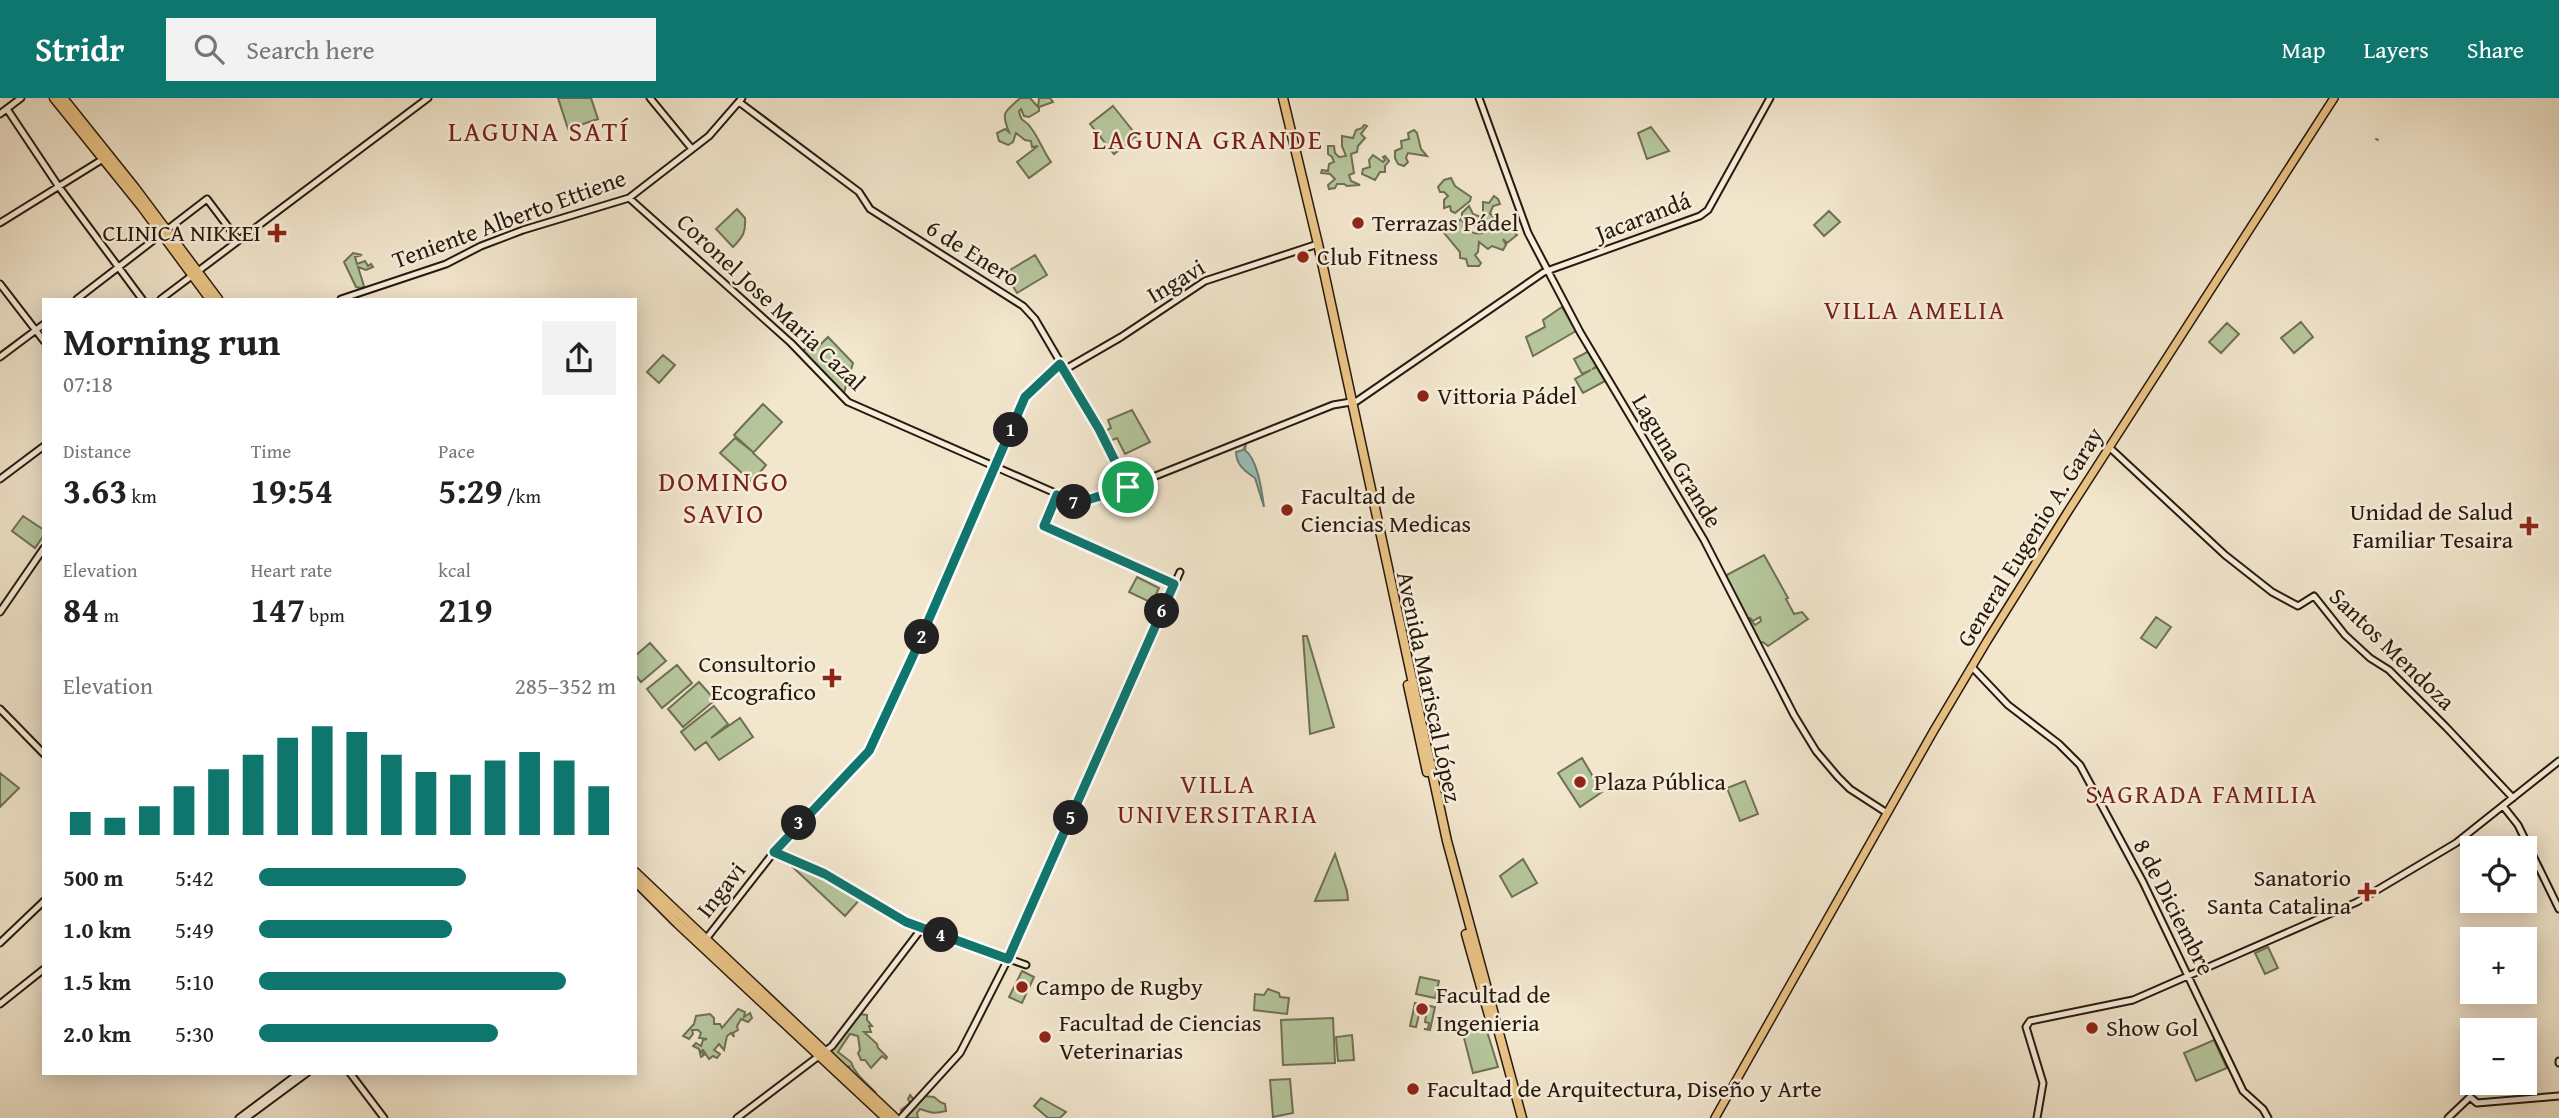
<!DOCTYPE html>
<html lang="en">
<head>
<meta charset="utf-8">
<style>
	body { margin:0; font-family:"Gentium Book Plus",serif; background:#f2f2f2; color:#222; height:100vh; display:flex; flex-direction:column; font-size:26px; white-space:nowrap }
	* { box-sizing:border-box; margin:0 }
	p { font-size:23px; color:#767676 }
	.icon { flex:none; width:38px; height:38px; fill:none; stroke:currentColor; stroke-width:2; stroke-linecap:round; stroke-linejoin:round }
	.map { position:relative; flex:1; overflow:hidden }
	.drawer { position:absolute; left:42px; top:200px; width:595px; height:777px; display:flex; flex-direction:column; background:#fff; border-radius:0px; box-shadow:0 4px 18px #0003 }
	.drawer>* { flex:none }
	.controls { position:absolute; left:2460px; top:738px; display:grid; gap:14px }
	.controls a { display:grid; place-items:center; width:77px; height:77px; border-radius:0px; background:#fff; box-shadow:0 4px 18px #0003; font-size:35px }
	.pin { position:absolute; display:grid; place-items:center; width:60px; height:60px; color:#fff; margin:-30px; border:4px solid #fff; border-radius:50%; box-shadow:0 2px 7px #0007 }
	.km { position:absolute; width:35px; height:35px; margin:-18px; border-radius:50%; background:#222; color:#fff; font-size:19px; line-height:35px; text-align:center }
	.round { display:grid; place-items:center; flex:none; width:74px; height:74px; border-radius:0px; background:#f2f2f2 }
	.overview { display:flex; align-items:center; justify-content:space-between; height:119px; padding:0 21px }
	h1 { font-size:38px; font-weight:600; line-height:52px }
	.figures { display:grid; grid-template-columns:repeat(3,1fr); gap:10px; height:119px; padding:7px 21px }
	.figures div { display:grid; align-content:center }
	.figures b { font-size:35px; font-weight:600 }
	.figures small { font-size:19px; font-weight:400 }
	.figures p { font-size:19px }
	.chart { height:196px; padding:14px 21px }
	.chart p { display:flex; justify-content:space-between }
	.chart svg { width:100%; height:126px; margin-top:7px; stroke:#0f766e; stroke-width:6 }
	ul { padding:0 21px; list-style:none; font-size:23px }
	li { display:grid; grid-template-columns:112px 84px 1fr; align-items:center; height:52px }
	li i { height:18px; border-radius:9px; background:#0f766e }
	header { display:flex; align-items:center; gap:42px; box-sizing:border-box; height:98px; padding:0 35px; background:#0f766e; color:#fff }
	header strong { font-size:33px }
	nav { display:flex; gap:38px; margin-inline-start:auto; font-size:24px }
	.search { width:490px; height:63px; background:#f2f2f2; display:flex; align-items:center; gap:18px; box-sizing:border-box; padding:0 24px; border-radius:0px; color:#767676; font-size:26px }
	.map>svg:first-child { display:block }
	.green { fill:#b6c69c; stroke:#6f7054; stroke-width:2 }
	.water { fill:#9bbfbb; stroke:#6d7d75; stroke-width:2 }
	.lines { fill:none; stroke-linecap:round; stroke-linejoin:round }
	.stream { stroke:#6d7d75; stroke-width:2 }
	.secondary-casing { stroke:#28190b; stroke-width:9 }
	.primary-casing { stroke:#28190b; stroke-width:10 }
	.highway-casing { stroke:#28190b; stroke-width:11 }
	.secondary { stroke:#f7efde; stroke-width:5 }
	.primary { stroke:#e9c386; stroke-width:7 }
	.highway { stroke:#e9c386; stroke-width:8 }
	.route-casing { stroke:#fff; stroke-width:14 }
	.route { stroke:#0f766e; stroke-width:9 }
	.poi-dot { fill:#8f2418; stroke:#f7efde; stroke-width:2.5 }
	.labels { text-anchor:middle; stroke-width:5; stroke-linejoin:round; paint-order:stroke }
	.street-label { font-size:24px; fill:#28190b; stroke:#f7efde }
	.poi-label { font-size:24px; fill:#28190b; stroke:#f7efde; text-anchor:start }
	.neighbourhood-label { font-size:26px; letter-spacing:2px; fill:#7a1f14; stroke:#f7efde }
	.quarter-label { font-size:28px; letter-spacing:2px; fill:#7a1f14; stroke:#f7efde }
</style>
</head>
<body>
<header>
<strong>Stridr</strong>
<div class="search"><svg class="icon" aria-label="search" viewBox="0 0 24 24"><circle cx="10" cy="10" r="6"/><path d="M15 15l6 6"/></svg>Search here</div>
<nav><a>Map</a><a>Layers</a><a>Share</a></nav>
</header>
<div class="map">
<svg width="2559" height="1020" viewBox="0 0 2559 1020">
	<rect width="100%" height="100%" fill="#f2e6cd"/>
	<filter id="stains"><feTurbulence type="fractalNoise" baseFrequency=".00286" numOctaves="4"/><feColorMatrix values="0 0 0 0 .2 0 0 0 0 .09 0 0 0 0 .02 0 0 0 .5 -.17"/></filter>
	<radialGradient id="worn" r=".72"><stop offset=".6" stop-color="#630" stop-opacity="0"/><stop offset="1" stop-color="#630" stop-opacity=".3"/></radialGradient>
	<!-- green -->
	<path class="green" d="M558,0H591L598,21L568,31Z
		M1020,0H1030L1038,9L1039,0H1050L1053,4L1039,9V13L1029,19L1024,18L1021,11L1019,13C1021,26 1026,21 1031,30C1039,40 1043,53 1051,64L1029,80L1017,64L1038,48L1032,49L1031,43L1025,42L1016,35L1013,44L1008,47L999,43L997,35L1005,31L1009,34C1000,12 1006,14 1020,0Z
		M1113,8L1137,38L1114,56L1090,26Z
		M1364,27L1367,28L1361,36L1365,40L1358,48L1357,54L1351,56L1354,75L1349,77L1351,83L1360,87L1347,88L1344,86H1337L1335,90L1329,91L1328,87L1335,81L1330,76L1321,75L1322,72L1328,73L1329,66L1334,64L1332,59L1328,56V48H1334L1335,55L1339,59L1346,58L1342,48V38L1353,40L1356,32L1362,30Z
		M1651,29L1669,53L1647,61L1638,35Z
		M1414,32L1417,35L1421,51L1427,58L1408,55L1406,60L1408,64L1404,68L1398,66L1395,60V53L1402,50L1401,43L1409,41L1408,35Z
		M1373,57L1383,64L1385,62L1383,59L1385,58L1389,63L1385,68V74H1380L1375,82L1362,76L1363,71L1370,69L1369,62Z
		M1451,80L1455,88L1471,99L1470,103L1455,115L1451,113L1450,108L1444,110V102L1448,98L1444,94H1440L1438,89L1444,82Z
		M1494,98L1498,101L1500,106L1493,108L1490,115L1496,123L1510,124L1512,126L1509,130L1517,137L1507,145L1503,141L1506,147L1503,152L1492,148L1488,151L1479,144L1478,154L1475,157L1481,165L1479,168H1468L1466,161L1460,160V154L1444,135L1461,121C1467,129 1470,138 1482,135L1480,127L1470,128L1462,119V115L1469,108L1473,116L1483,120V104L1489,105Z
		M737,111L745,120C746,134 743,139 733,149L716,131Z
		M1829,113L1840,124L1824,138L1814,127Z
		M353,155L362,157L355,159L357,166L365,163L368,168L371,166L373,169L366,172L358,169L364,188L361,190L356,189L344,164Z
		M1035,157L1047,177L1017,195L1005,175Z
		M1562,209L1576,233L1533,258L1526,239L1545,229L1543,222Z
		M2301,224L2313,239L2294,255L2281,240Z
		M2227,225L2239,236L2221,255L2209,244Z
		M828,239L853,265L843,298L803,253L807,249L813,254Z
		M1589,253L1597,268L1592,271L1597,269L1605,283L1583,295L1575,281L1591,272L1582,276L1574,261Z
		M663,257L675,267L659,285L647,274Z
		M763,306L782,324L753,355L766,367L752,384L720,355L735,340L753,354L734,337Z
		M1132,312L1150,344L1125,356L1117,340L1110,343L1105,333L1111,330L1108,322Z
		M23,418L44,432V437L35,450L12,433Z
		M1764,457L1788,500L1786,501L1794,516L1802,514L1808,521L1768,548L1763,544L1760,545L1747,524L1751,522L1755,527L1761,523L1760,519L1753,523L1750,520L1746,522L1725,478Z
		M1137,479L1159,490L1152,505L1129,494Z
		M2156,519L2171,529L2156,550L2141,540Z
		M1303,538H1307L1334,629L1310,636Z
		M650,545L666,563L641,584L635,577V558Z
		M677,567L692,585L662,610L647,591Z
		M699,584L715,602L683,629L668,611Z
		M714,608L728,626L711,640L740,620L753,639L719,662L706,644L695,652L681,634Z
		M1582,660L1602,694L1580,709L1558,675Z
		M0,675L19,690L0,709Z
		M1745,683L1758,716L1740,723L1727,690Z
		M1335,756L1347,793L1348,802L1315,803Z
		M783,760L861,800L845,818Z
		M1523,761L1537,785L1512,799L1500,778Z
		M2268,849L2278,870L2265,876L2255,855Z
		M1022,873L1034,879L1022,905L1009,899Z
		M1420,879L1439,883L1435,900L1416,896Z
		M1268,891L1279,895L1280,899L1289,900L1287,916L1254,912L1255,896L1264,897Z
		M1415,905L1435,909L1430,932L1424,931H1428L1429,925L1425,924L1427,911L1421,909L1416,929L1410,928Z
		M738,911L745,914L744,919L750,915L752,920L748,924L741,921L737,928L738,932L733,935L734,939L731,935L727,938L724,952L719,946L714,952L720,956L717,960L713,958L709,961L703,952L701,953L704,957L701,959L699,951L693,948L696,945L701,948L703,942L707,941L699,940L701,935L698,932H692L693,936L689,941L683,938L694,926L696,918L710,916L714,920V926H720L722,930Z
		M859,916L867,917V922L872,928H869L871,934H864L877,946L878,950L887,959L886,961L882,958L871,970L865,962H861L858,955L860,952L858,938L850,936L838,954L851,964C855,977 867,985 876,995L848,971L850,968L845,971L829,956L830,952Z
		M1333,920L1335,965L1283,967L1281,922Z
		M1486,930L1498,969L1473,975L1463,936Z
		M1352,937L1354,962L1338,963L1336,939Z
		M2214,942L2227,970L2196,983L2184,955Z
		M1290,981L1293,1015L1273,1019L1270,982Z
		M910,997L915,1003L912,1009L917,1007L924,998L934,999L940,1004L945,1006L946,1013C934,1016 932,1015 920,1011L917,1015L918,1020H902L901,1012L910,1005L908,1001Z
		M1041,1000L1066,1014L1060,1020H1048L1034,1008Z"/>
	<!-- water -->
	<path class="water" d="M1246,346L1245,352C1258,362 1262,394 1264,409L1255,380C1246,374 1236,367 1236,354L1243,352Z"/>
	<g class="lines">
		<!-- stream -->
		<path class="stream" d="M2376,41L2378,42"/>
		<!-- secondary casing -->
		<g class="secondary-casing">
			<path id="secondary" d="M650,0L692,51
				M1479,0L1528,135L1580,234L1704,442L1794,617L1816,653L1838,679L1850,691L1887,715
				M739,4L859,94L870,111L1023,208L1035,221L1099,330L1128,389
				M7,11L59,89L142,201
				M0,16L21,0
				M629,100L791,245L848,304L1078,405L1128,389L1333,307L1357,303L1544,174L1700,118L1708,112L1713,103L1770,0
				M0,125L103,61
				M0,186L44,243
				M77,201L207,101L238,142
				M161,201L428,0
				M341,201L446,166L481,148L523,132L629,100L709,38L742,0
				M0,259L44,226
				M1064,272L1121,239L1205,183L1318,146
				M2109,349L2225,457L2272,494L2298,508L2314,498L2345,537L2370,560L2389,572L2446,629L2513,700
				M0,381L44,348
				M1057,397L1044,428L1174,486
				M0,514L44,450
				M1972,569L2008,607L2059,646L2080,667L2143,784L2243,993L2263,1011L2268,1020
				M0,611L44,656
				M2503,708L2518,727L2559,811
				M774,754L825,776L906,824L1026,867
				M706,841L774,754L868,653L913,558L1025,299L1060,266
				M0,845L44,803
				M0,906L44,871
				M2559,963V965
				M350,975L384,1020
				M239,1020L299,975
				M246,1020L307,975
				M737,1020L832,948L922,830
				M901,1020L960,955L974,928L1008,861L1180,474
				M2037,1020L2043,985L2026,929L2030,923L2133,902L2357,804L2456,745L2559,663
				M2448,1020L2470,999L2477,1005L2559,998"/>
		</g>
		<!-- primary casing -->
		<g class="primary-casing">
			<path id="primary" d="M1715,1020L1933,634L1987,543L2067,415L2334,0"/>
		</g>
		<!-- highway casing -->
		<g class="highway-casing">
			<path id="highway" d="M54,0L142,109L210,201
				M63,0L135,90L218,201
				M1283,0L1318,146L1447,743L1522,1020
				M1408,587L1427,674
				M635,774L895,1020
				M635,783L677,825L886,1020
				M1466,836L1490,921"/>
		</g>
		<!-- secondary -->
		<use href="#secondary" class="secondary"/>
		<!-- primary -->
		<use href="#primary" class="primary"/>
		<!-- highway -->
		<use href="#highway" class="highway"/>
	</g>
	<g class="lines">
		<!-- route casing -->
		<g class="route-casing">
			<path id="route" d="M1060,266L1099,331L1128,389L1078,405L1057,397L1044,428L1174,486L1008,861L906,824L825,776L774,754L869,653L913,558L1025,299Z"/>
		</g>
		<!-- route -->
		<use href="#route" class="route"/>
	</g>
	<!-- markers -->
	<g class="poi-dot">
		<circle cx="1358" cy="125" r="7"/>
		<path d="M273.5 124.5h7v7h7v7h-7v7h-7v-7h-7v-7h7z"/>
		<circle cx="1303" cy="159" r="7"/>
		<circle cx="1423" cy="298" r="7"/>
		<circle cx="1287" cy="412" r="7"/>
		<path d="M2525.5 417.5h7v7h7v7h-7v7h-7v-7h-7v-7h7z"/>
		<path d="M828.5 569.5h7v7h7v7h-7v7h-7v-7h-7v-7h7z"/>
		<circle cx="1580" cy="684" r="7"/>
		<path d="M2363.5 783.5h7v7h7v7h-7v7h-7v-7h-7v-7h7z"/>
		<circle cx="1022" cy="889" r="7"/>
		<circle cx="1422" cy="911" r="7"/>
		<circle cx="2092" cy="930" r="7"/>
		<circle cx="1045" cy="939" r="7"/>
		<circle cx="1413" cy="991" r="7"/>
	</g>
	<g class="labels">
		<!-- street labels -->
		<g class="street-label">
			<text transform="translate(1643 119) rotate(-21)" y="8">Jacarandá</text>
			<text transform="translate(509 121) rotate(-20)" y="8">Teniente Alberto Ettiene</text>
			<text transform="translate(973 155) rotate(32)" y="8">6 de Enero</text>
			<text transform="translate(1176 183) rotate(-31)" y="8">Ingavi</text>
			<text transform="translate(771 204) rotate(43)" y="8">Coronel Jose Maria Cazal</text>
			<text transform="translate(1677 363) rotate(59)" y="8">Laguna Grande</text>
			<text transform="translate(2030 439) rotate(-58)" y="8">General Eugenio A. Garay</text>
			<text transform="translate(2392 551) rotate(44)" y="8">Santos Mendoza</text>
			<text transform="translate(1429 589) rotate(78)" y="8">Avenida Mariscal López</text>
			<text transform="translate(721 792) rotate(-52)" y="8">Ingavi</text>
			<text transform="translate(2174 809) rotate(63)" y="8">8 de Diciembre</text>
		</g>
		<!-- poi labels -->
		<g class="poi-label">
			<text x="1372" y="133">Terrazas Pádel</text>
			<text x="261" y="143" text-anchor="end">CLINICA NIKKEI</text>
			<text x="1317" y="167">Club Fitness</text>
			<text x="1437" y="306">Vittoria Pádel</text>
			<text x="1301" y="406">Facultad de<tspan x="1301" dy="28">Ciencias Medicas</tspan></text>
			<text x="2513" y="422" text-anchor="end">Unidad de Salud<tspan x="2513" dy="28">Familiar Tesaira</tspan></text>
			<text x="816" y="574" text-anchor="end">Consultorio<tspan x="816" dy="28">Ecografico</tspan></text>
			<text x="1594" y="692">Plaza Pública</text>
			<text x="2351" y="788" text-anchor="end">Sanatorio<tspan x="2351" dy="28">Santa Catalina</tspan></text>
			<text x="1036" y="897">Campo de Rugby</text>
			<text x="1436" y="905">Facultad de<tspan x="1436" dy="28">Ingenieria</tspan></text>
			<text x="1059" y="933">Facultad de Ciencias<tspan x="1059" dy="28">Veterinarias</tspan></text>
			<text x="2106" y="938">Show Gol</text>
			<text x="1427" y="999">Facultad de Arquitectura, Diseño y Arte</text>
		</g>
		<!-- neighbourhood labels -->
		<g class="neighbourhood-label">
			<text x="1915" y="221">VILLA AMELIA</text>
			<text x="1218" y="695">VILLA<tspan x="1218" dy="30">UNIVERSITARIA</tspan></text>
			<text x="2202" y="705">SAGRADA FAMILIA</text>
		</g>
		<!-- quarter labels -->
		<g class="quarter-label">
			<text x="539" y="43">LAGUNA SATÍ</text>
			<text x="1208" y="51">LAGUNA GRANDE</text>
			<text x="724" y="393">DOMINGO<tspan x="724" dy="32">SAVIO</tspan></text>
		</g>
	</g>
	<rect width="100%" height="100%" filter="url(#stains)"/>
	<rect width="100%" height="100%" fill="url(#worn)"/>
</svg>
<div class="controls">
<a><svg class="icon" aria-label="locate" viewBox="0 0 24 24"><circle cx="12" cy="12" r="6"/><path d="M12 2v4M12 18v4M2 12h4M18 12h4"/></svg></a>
<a>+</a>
<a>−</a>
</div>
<div class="pin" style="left:1128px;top:389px;background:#1e9e55"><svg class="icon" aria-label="arrive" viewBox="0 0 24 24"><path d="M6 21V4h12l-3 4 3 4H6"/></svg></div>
<b class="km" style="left:1011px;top:332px">1</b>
<b class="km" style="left:922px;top:539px">2</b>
<b class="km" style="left:799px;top:725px">3</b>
<b class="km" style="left:941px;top:837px">4</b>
<b class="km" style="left:1071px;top:720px">5</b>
<b class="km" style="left:1162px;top:513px">6</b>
<b class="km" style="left:1074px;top:404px">7</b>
<section class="drawer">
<div class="overview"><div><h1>Morning run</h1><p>07:18</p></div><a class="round"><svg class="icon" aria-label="share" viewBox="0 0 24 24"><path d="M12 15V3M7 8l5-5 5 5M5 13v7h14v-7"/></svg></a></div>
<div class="figures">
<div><p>Distance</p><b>3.63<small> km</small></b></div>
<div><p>Time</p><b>19:54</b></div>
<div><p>Pace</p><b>5:29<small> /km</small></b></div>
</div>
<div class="figures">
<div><p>Elevation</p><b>84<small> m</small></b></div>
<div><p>Heart rate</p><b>147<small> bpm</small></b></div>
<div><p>kcal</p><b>219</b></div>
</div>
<div class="chart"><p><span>Elevation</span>285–352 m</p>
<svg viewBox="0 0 160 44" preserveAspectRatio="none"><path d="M5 44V36M15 44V38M25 44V34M35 44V27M45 44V21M55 44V16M65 44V10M75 44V6M85 44V8M95 44V16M105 44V22M115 44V23M125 44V18M135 44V15M145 44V18M155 44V27"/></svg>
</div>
<ul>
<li><b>500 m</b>5:42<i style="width:58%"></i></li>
<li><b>1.0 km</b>5:49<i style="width:54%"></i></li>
<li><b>1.5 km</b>5:10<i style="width:86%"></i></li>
<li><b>2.0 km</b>5:30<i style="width:67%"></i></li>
</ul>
</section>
</div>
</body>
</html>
